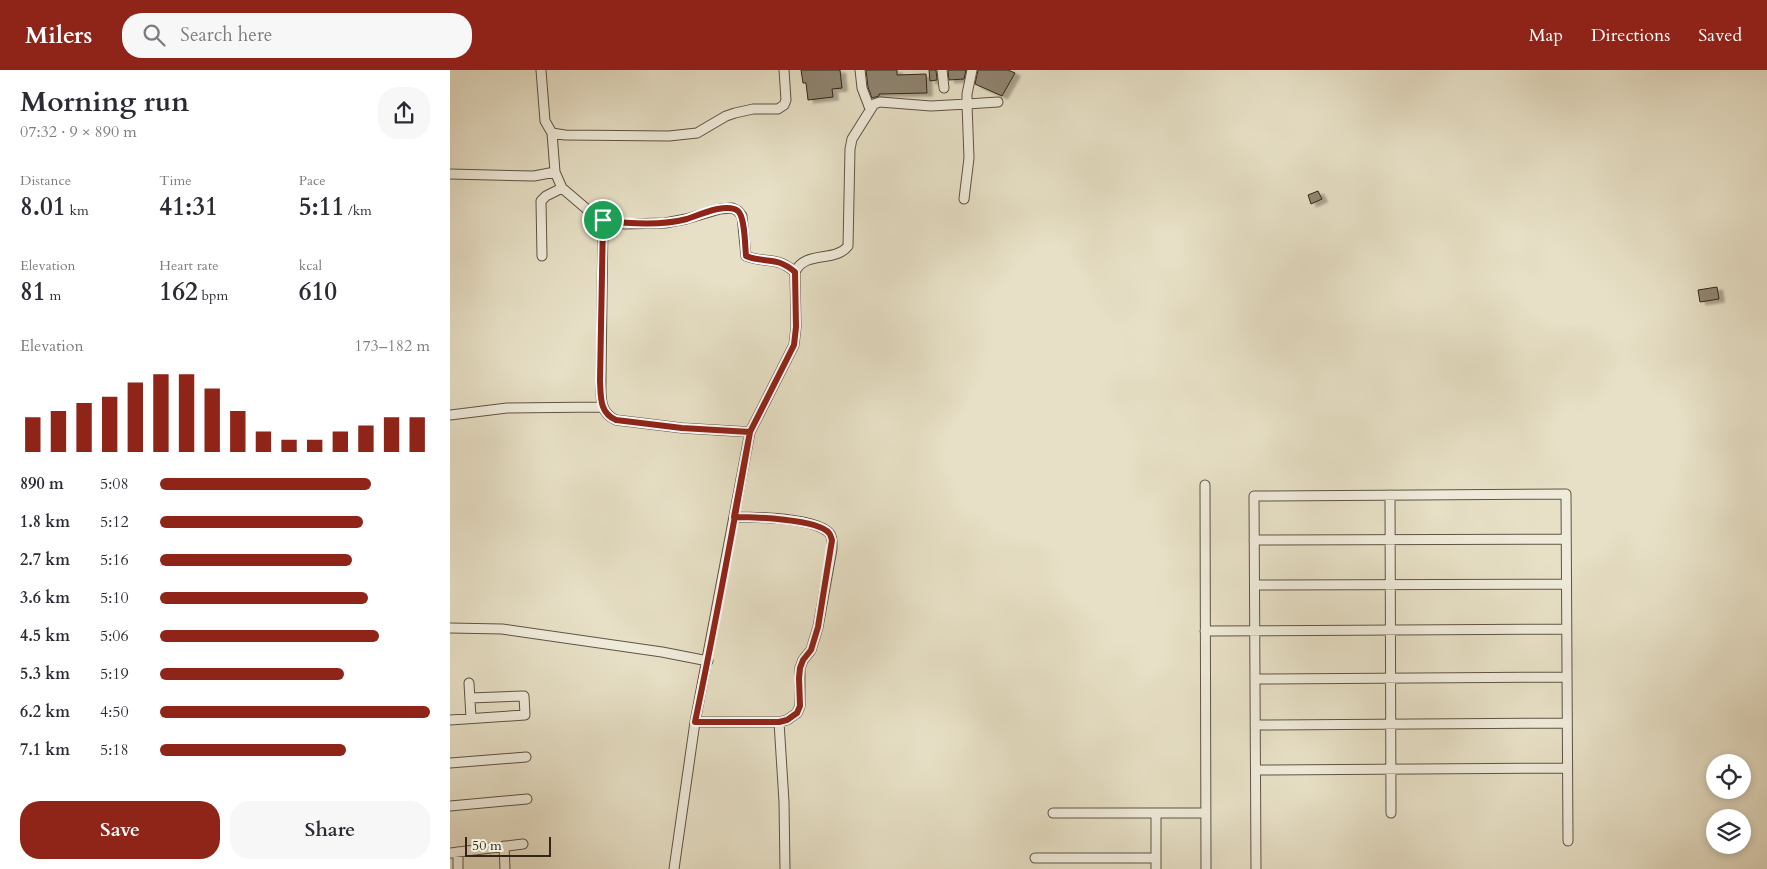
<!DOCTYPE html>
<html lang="en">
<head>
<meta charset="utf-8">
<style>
	body { margin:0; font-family:Cardo,serif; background:#f7f7f7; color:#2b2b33; height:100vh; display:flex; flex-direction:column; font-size:19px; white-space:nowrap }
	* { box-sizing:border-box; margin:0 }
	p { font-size:16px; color:#7c7c81 }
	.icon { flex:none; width:28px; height:28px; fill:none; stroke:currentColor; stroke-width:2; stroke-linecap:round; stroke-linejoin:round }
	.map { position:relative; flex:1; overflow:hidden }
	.side { display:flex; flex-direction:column; background:#fff; width:450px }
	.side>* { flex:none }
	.tools { position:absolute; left:1256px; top:684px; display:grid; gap:10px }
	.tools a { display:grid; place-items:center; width:45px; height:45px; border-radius:50%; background:#fff; box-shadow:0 2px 8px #0003; font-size:25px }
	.scale { position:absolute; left:15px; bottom:12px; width:86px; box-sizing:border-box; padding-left:5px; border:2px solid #322518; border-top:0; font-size:14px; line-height:18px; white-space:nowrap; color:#322518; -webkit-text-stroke:4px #efebda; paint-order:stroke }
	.pin { position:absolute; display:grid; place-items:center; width:42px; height:42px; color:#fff; margin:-21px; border:2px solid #fff; border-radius:50%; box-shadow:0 1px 5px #0007 }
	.round { display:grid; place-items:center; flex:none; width:52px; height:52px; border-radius:20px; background:#f7f7f7 }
	.head { display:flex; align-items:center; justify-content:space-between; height:85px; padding:0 20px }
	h1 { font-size:28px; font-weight:600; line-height:38px }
	.metrics { display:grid; grid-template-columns:repeat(3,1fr); gap:8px; height:85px; padding:5px 20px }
	.metrics div { display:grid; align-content:center }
	.metrics b { font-size:25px; font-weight:600 }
	.metrics small { font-size:14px; font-weight:400 }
	.metrics p { font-size:14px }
	.chart { height:140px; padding:10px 20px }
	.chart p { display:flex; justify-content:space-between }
	.chart svg { width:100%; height:90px; margin-top:5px; stroke:#8f2418; stroke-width:6 }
	.cta { display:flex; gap:10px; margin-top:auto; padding:10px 20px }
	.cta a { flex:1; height:58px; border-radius:20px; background:#8f2418; color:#fff; font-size:20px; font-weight:600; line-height:58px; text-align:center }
	.cta a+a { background:#f7f7f7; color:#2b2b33 }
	ul { padding:0 20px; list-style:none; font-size:16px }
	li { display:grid; grid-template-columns:80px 60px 1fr; align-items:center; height:38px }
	li i { height:12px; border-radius:6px; background:#8f2418 }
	header { display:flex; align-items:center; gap:30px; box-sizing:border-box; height:70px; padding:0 25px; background:#8f2418; color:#fff }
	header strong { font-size:24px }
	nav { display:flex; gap:28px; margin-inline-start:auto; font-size:18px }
	.search { width:350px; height:45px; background:#f7f7f7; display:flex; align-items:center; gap:12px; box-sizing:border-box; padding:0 18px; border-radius:20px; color:#7c7c81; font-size:19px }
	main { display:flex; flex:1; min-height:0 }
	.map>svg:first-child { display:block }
	.building { fill:#908672; stroke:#322518; filter:url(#shadow) }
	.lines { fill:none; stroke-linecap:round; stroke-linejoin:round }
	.minor-casing { stroke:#5f5444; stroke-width:11 }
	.minor { stroke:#efebda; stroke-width:9 }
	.route-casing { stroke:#fff; stroke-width:10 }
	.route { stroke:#8f2418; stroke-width:6 }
</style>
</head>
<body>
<header>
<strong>Milers</strong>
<div class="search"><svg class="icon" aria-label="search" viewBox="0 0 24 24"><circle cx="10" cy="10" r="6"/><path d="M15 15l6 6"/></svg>Search here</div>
<nav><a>Map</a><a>Directions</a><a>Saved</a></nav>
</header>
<main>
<section class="side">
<div class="head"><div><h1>Morning run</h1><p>07:32 · 9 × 890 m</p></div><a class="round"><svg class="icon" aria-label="share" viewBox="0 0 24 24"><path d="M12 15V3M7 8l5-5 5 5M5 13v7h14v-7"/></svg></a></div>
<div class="metrics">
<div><p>Distance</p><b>8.01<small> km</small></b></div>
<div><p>Time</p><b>41:31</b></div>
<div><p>Pace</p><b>5:11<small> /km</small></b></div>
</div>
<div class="metrics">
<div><p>Elevation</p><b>81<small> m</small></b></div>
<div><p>Heart rate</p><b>162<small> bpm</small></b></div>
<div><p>kcal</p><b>610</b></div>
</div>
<div class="chart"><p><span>Elevation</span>173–182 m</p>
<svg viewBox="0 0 160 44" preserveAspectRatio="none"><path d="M5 44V27M15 44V24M25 44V20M35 44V17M45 44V10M55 44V6M65 44V6M75 44V13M85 44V24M95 44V34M105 44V38M115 44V38M125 44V34M135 44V31M145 44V27M155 44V27"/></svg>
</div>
<ul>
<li><b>890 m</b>5:08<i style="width:78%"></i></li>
<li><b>1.8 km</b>5:12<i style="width:75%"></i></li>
<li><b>2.7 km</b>5:16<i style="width:71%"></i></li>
<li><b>3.6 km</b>5:10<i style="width:77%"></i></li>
<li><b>4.5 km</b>5:06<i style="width:81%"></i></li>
<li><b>5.3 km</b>5:19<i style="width:68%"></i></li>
<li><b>6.2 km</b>4:50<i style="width:100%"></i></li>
<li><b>7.1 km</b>5:18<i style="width:69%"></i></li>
</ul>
<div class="cta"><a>Save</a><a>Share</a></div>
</section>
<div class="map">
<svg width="1317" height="799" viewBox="0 0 1317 799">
	<defs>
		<filter id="shadow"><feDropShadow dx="5.5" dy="3" stdDeviation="1" flood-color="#0004"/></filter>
	</defs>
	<rect width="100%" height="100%" fill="#e7e0c6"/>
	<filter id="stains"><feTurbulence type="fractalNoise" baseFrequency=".004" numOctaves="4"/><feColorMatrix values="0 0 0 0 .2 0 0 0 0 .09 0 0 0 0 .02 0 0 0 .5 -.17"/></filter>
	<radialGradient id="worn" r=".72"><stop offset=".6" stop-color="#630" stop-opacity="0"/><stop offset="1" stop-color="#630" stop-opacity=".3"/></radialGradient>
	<!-- building -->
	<path class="building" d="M351,0H390L392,18L382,19L383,27L358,30L356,13H353Z
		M416,0H447V5L476,4L477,23L429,24V26L422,28L418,17Z
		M479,0H486L487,10L480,11Z
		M498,0H516L514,9L499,10Z
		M528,0H558L565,3L552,26L525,14Z
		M868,121L872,129L861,134L858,125Z
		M1267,217L1269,229L1250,232L1248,220Z"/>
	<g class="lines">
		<!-- minor casing -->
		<g class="minor-casing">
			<path id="minor" d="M91,0L95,51L102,63L105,102L112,118L139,141L153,150L175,154L215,153L236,149L270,139L282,138L288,141L292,146L296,186C316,194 325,185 345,202
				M410,0L412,18L420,39
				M492,0L494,18
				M102,63L115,65L219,66L247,63L276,46L285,43L303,39H328L334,35L336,30L334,0
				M0,104L84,106L105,102
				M514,129L519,88L517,34L548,32
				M153,150L151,311C151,326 149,343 166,350L232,358L300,362
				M92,186L91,131L96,126L112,118
				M0,345L57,338L152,337
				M755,415L756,799
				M940,425L941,743
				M804,470L1116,469
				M805,515L1116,514
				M0,558L52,559L212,582L258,591
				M755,561L1116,559
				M805,609L1116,607
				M19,613L21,648
				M0,650L75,645L74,626L20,628
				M245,652H329L337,650L347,643L350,636V598L353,590L361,580L368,557L382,479C382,472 383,465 377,461C359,448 307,447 284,447
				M329,652L334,732L335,799
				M805,655L1117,653
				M0,693L76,687
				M806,700L1117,698
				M0,736L77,729
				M603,743H755
				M706,743V799
				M54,776L55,799
				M8,782V799
				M0,783L73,774
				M585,788H706
				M224,799L245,652L300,362L344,275L346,257L345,202C355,180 385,193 398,176L400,79L402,69L424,34L430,32L481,36L517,34V24L522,0
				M806,799L804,426L1116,424L1118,771"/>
		</g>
		<!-- minor -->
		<use href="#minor" class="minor"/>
	</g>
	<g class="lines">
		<!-- route casing -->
		<g class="route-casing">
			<path id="route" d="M153,150L150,311C151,326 149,343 166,350L232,358L300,362C283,459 265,556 245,652H329L337,650L347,643L350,636L349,608L350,598L353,590L361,580L368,557L382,470C381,468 381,465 379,463C368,449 302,447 284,447L300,362L344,275L346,257L345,202C325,185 315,194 296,186C295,176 295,147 288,141C277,132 249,145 237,149C210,156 180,154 153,150"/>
		</g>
		<!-- route -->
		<use href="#route" class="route"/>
	</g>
	<rect width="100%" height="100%" filter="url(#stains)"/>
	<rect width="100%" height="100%" fill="url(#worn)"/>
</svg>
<div class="tools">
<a><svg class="icon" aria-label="locate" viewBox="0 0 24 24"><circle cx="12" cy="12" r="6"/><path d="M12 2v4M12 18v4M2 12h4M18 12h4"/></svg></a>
<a><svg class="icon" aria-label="layers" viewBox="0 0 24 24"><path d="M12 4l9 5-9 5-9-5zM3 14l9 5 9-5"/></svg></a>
</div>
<div class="scale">50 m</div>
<div class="pin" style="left:153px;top:150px;background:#1e9e55"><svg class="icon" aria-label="arrive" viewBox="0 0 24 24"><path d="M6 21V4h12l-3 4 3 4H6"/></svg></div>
</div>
</main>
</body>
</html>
